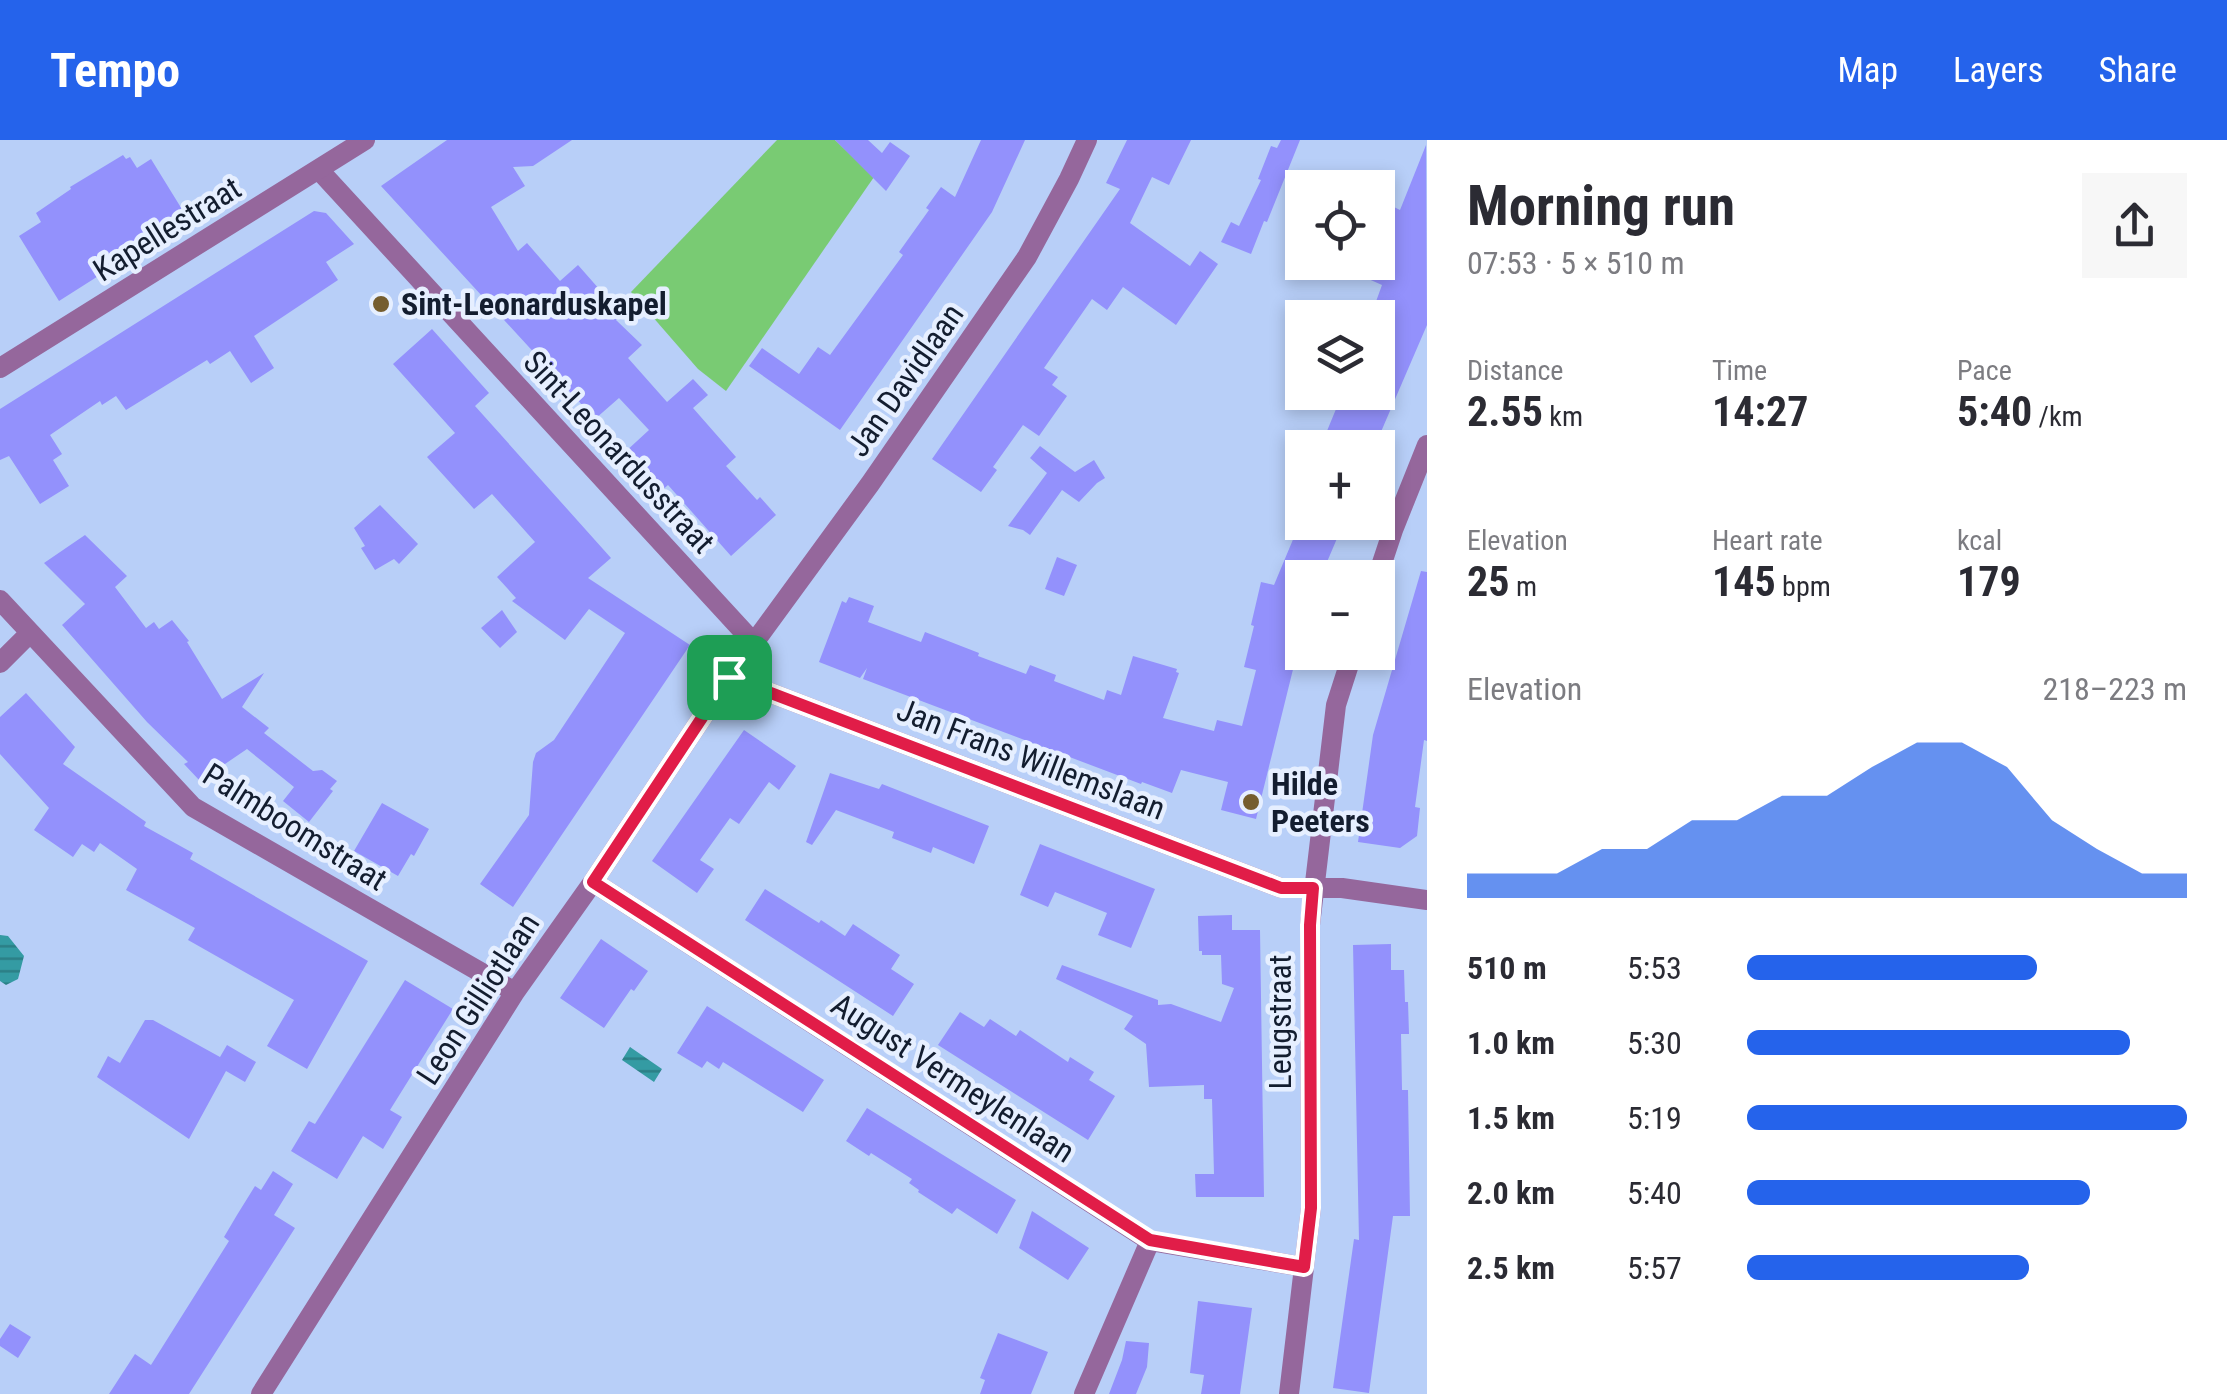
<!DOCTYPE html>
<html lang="en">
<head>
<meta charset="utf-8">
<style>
	body { margin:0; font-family:"Roboto Condensed",sans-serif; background:#f7f7f7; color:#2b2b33; height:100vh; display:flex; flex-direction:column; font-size:38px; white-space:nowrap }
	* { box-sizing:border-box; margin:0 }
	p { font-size:32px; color:#7c7c81 }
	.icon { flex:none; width:55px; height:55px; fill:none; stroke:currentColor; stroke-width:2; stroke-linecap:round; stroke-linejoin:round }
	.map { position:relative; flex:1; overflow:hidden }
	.drawer { display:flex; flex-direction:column; background:#fff; width:800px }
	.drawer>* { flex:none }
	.buttons { position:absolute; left:1285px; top:30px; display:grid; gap:20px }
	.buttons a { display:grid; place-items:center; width:110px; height:110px; border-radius:0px; background:#fff; box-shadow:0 5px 15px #0003; font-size:50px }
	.pin { position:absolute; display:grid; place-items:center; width:85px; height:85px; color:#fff; margin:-42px; border-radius:20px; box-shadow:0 5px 15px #0006 }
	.round { display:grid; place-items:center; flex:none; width:105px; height:105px; border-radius:0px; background:#f7f7f7 }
	.overview { display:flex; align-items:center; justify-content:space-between; height:170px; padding:0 40px }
	h1 { font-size:55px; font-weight:700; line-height:75px }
	.metrics { display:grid; grid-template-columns:repeat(3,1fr); gap:15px; height:170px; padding:10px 40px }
	.metrics div { display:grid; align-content:center }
	.metrics b { font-size:42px; font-weight:700 }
	.metrics small { font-size:28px; font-weight:400 }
	.metrics p { font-size:28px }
	.chart { height:280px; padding:20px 40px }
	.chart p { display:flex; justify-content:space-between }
	.chart svg { width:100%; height:180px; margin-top:10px; fill:#2563eb; opacity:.7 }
	ul { padding:0 40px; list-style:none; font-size:32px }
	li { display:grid; grid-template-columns:160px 120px 1fr; align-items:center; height:75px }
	li i { height:25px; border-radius:12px; background:#2563eb }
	header { display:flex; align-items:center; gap:60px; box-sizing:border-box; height:140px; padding:0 50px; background:#2563eb; color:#fff }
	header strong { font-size:48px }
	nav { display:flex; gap:55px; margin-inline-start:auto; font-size:35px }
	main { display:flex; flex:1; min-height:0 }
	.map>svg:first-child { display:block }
	.park { fill:#79cb73 }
	.water { fill:url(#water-rules) }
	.building { fill:#9391fc }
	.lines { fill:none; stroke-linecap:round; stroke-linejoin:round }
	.minor { stroke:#95679c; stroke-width:20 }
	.tertiary { stroke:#95679c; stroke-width:20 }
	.route-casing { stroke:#fff; stroke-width:20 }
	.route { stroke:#e11d48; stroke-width:12 }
	.poi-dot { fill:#755d2e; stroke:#e6efff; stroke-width:4 }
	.labels { text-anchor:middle; stroke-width:9; stroke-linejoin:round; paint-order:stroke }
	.street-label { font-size:32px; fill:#131d2f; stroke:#e6efff }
	.poi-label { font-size:32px; font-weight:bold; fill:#131d2f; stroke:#e6efff; text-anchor:start }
</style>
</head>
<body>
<header>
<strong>Tempo</strong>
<nav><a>Map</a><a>Layers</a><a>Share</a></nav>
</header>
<main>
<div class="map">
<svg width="1427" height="1254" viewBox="0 0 1427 1254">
	<defs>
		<pattern id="water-rules" width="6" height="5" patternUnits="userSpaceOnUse" patternTransform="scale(2.5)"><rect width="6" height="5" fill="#349ba3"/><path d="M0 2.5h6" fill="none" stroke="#2b7e85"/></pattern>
	</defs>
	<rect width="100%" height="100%" fill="#b8cff8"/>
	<!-- park -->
	<path class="park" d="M777,0H835L874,37L726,251L698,229L631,152Z"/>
	<!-- water -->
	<path class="water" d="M0,795L8,796L24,816L18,839L6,845L0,841Z
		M630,907L662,929L654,942L622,920Z"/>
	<!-- building -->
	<path class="building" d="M447,0H572L533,26L513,27L525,46L491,67L518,111L527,103L560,141L578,125L622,175L616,180L642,205L628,218L667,262L693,239L708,255L693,268L736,317L726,326L757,360L760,357L776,375L731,416L668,345L659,353L624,313L649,290L619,258L595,279L381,46Z
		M835,0H868L882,13L890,2L910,16L886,51Z
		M981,0H1025L992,72L840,290L749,226L762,208L799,234L818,207L830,215L903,115L899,112L929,70L926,68L941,47L955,57Z
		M1127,0H1191L1169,45L1152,37L1130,83L1190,126L1200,111L1218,124L1176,185L1123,147L1107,170L1092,159L1044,228L1058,237L1052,245L1067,256L1039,296L1023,285L993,327L997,330L981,352L932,319L1120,49L1106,43Z
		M1281,0H1300L1267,82L1264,81L1251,114L1221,102L1231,82L1239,86L1261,40L1258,39L1271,6L1277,8Z
		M1426,5L1427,185L1374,308H1320L1343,252H1378V178H1370L1382,145L1330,122H1378V96L1390,65L1400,70Z
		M123,15L126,19L130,17L137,28L151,19L188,79L59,161L19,96L41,82L36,73L71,49L70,47Z
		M314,71L326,73L354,104L326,122L338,140L254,196L274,228L251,243L230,211L210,224L207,220L126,270L116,256L102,265L100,261L50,295L62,314L53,320L69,346L40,364L9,316L0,320V269Z
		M432,189L489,253L475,266L611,418L588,438L690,505L513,767L480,744L529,675L533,622L536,613L554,600L625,493L589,469L565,500L512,461L516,458L497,437L535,402L492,354L474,369L427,317L455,293L393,224Z
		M1040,306L1075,332L1094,320L1105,338L1097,343L1079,362L1062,350L1030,395L1023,390L1008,386L1047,333L1030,318Z
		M380,365L418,404L399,424L394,419L375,430L361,408L365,406L354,388Z
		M1302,378V382H1344L1321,436L1302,428V493L1256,679L1221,670L1228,642L1181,630L1172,653L1142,642L1141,644L863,539L867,528L860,538L819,522L842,461L846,463L849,457L874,466L868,482L921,502L925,492L979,513L978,516L1026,534L1030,525L1056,535L1054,541L1104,560L1107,550L1121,555L1133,516L1177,529L1176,532L1179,533L1163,578L1214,591L1217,580L1242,586L1256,530L1244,527L1254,486L1251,485L1261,442L1274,445Z
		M85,395L127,436L115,447L146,488L154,482L159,489L172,480L189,501L187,502L222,559L264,533L242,567L269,588L264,593L313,631L322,630L337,641L330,649L333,651L309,682L283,661L294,647L247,609L200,641L184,624L188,622L147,582L62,485L85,464L44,423Z
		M1057,417L1077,425L1064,456L1045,449Z
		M1421,431L1427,432V601L1424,600L1415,667L1420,668L1417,696L1400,708L1358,702L1373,595Z
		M502,470L517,492L500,508L481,488Z
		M26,553L75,607L63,624L146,682L144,686L193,713L190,719L368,821L307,929L267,906L294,860L188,800L195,788L126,750L137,729L100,703L94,712L82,704L73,717L34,690L49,668L0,614V577Z
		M744,590L796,626L779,650L769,642L739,684L730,678L700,720L714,729L697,753L652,721Z
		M830,633L879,649L882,644L989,686L974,724L933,707L931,713L892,698L894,692L836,670L812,705L806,702Z
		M382,663L429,689L414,716L411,714L398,736L354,711Z
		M1040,704L1155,749L1131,808L1098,795L1107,773L1055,752L1048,767L1020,755Z
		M765,749L819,783L821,780L845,796L853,784L900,815L891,829L914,844L893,876L745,780Z
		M1232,775V790H1260L1264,1057H1196L1195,1034H1214L1212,959H1204V945L1149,947L1146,904L1124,889L1133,876L1056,839L1062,825L1158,860V865L1171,864L1221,882L1234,848L1222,844L1221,815H1202V811H1199L1198,776Z
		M601,799L648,831L634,851L631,849L604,888L560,858Z
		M1391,804V830H1404L1405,862H1408L1409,894H1401L1402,950H1408L1410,1076H1393L1369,1253L1333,1248L1354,1099L1359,1100L1353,805Z
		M405,840L453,869L390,970L402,977L383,1009L363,996L337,1039L291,1011L309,981L315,984Z
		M707,866L824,940L803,972L723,922L719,929L707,921L702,928L677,913Z
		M960,872L984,887L990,879L1016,896L1020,890L1068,922L1070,917L1094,932L1089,940L1115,956L1088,1000L938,905Z
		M145,880H153L220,917L227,905L256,922L245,942L226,931L189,999L97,937L108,916L120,923Z
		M867,968L1016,1060L997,1094L957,1068L952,1074L918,1052L919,1050L909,1043L912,1039L871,1013L869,1016L846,1001Z
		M273,1031L293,1044L274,1075L295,1088L189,1254H109L135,1214L151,1225L229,1101L224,1097L237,1075L255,1046L261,1050Z
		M1032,1071L1089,1108L1068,1140L1019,1108Z
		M1198,1161L1252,1168L1240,1254H1201L1204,1235L1190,1233Z
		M10,1184L31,1197L18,1218L0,1206V1199Z
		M998,1193L1048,1212L1031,1254H980L985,1240L980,1238Z
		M1126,1201L1149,1203L1147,1227L1136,1254H1109L1122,1220Z"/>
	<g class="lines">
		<!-- minor -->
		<path class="minor" d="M319,30L753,502
			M1377,438L1393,390L1427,305
			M0,460L193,667L515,852
			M0,523L30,493
			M729,537L1281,748H1342L1427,760
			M593,742L1150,1101L1304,1127
			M261,1254L515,852L593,742L729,537L870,344L1027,117L1069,39L1087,0
			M1084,1254L1150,1101
			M1289,1254L1311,1068L1310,785L1336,565L1353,512"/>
		<!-- tertiary -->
		<path class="tertiary" d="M0,228L365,0"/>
	</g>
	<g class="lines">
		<!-- route casing -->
		<g class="route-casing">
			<path id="route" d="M729,537L1281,748H1313L1310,785L1311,1068L1304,1127L1150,1100L593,742Z"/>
		</g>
		<!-- route -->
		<use href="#route" class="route"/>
	</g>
	<!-- markers -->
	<g class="poi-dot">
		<circle cx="381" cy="164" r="10"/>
		<circle cx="1251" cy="662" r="10"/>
	</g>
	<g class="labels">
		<!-- street labels -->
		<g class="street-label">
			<text transform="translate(167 89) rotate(-32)" y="11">Kapellestraat</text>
			<text transform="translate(905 240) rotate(-55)" y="11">Jan Davidlaan</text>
			<text transform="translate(619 312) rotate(47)" y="11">Sint-Leonardusstraat</text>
			<text transform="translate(1031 619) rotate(21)" y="11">Jan Frans Willemslaan</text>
			<text transform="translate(295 687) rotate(32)" y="11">Palmboomstraat</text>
			<text transform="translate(478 859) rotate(-57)" y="11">Leon Gilliotlaan</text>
			<text transform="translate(1280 882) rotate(-90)" y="11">Leugstraat</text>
			<text transform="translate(953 938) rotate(33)" y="11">August Vermeylenlaan</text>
		</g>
		<!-- poi labels -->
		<g class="poi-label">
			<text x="401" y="175">Sint-Leonarduskapel</text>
			<text x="1271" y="655">Hilde<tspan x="1271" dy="37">Peeters</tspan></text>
		</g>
	</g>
</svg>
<div class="buttons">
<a><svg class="icon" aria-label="locate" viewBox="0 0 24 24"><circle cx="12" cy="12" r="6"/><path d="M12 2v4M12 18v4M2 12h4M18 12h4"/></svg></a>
<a><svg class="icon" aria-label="layers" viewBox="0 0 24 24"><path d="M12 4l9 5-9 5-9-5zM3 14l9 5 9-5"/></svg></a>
<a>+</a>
<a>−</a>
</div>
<div class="pin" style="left:729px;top:537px;background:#1e9e55"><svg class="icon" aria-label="arrive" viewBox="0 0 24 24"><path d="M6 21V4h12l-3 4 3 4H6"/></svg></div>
</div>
<section class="drawer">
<div class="overview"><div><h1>Morning run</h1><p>07:53 · 5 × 510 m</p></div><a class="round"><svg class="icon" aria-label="share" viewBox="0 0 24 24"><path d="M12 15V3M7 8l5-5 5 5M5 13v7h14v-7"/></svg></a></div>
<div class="metrics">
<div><p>Distance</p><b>2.55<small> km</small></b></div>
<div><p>Time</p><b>14:27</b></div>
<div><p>Pace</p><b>5:40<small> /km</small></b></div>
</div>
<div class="metrics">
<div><p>Elevation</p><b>25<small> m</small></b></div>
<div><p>Heart rate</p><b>145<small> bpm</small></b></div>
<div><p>kcal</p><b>179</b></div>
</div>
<div class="chart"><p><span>Elevation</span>218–223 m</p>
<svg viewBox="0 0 160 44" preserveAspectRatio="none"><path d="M0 44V38L10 38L20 38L30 32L40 32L50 25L60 25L70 19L80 19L90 12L100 6L110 6L120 12L130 25L140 32L150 38L160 38V44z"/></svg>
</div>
<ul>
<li><b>510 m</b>5:53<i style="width:66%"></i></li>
<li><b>1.0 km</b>5:30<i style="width:87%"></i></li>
<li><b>1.5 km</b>5:19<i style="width:100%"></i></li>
<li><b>2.0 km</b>5:40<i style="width:78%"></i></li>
<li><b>2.5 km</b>5:57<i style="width:64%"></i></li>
</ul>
</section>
</main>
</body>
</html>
